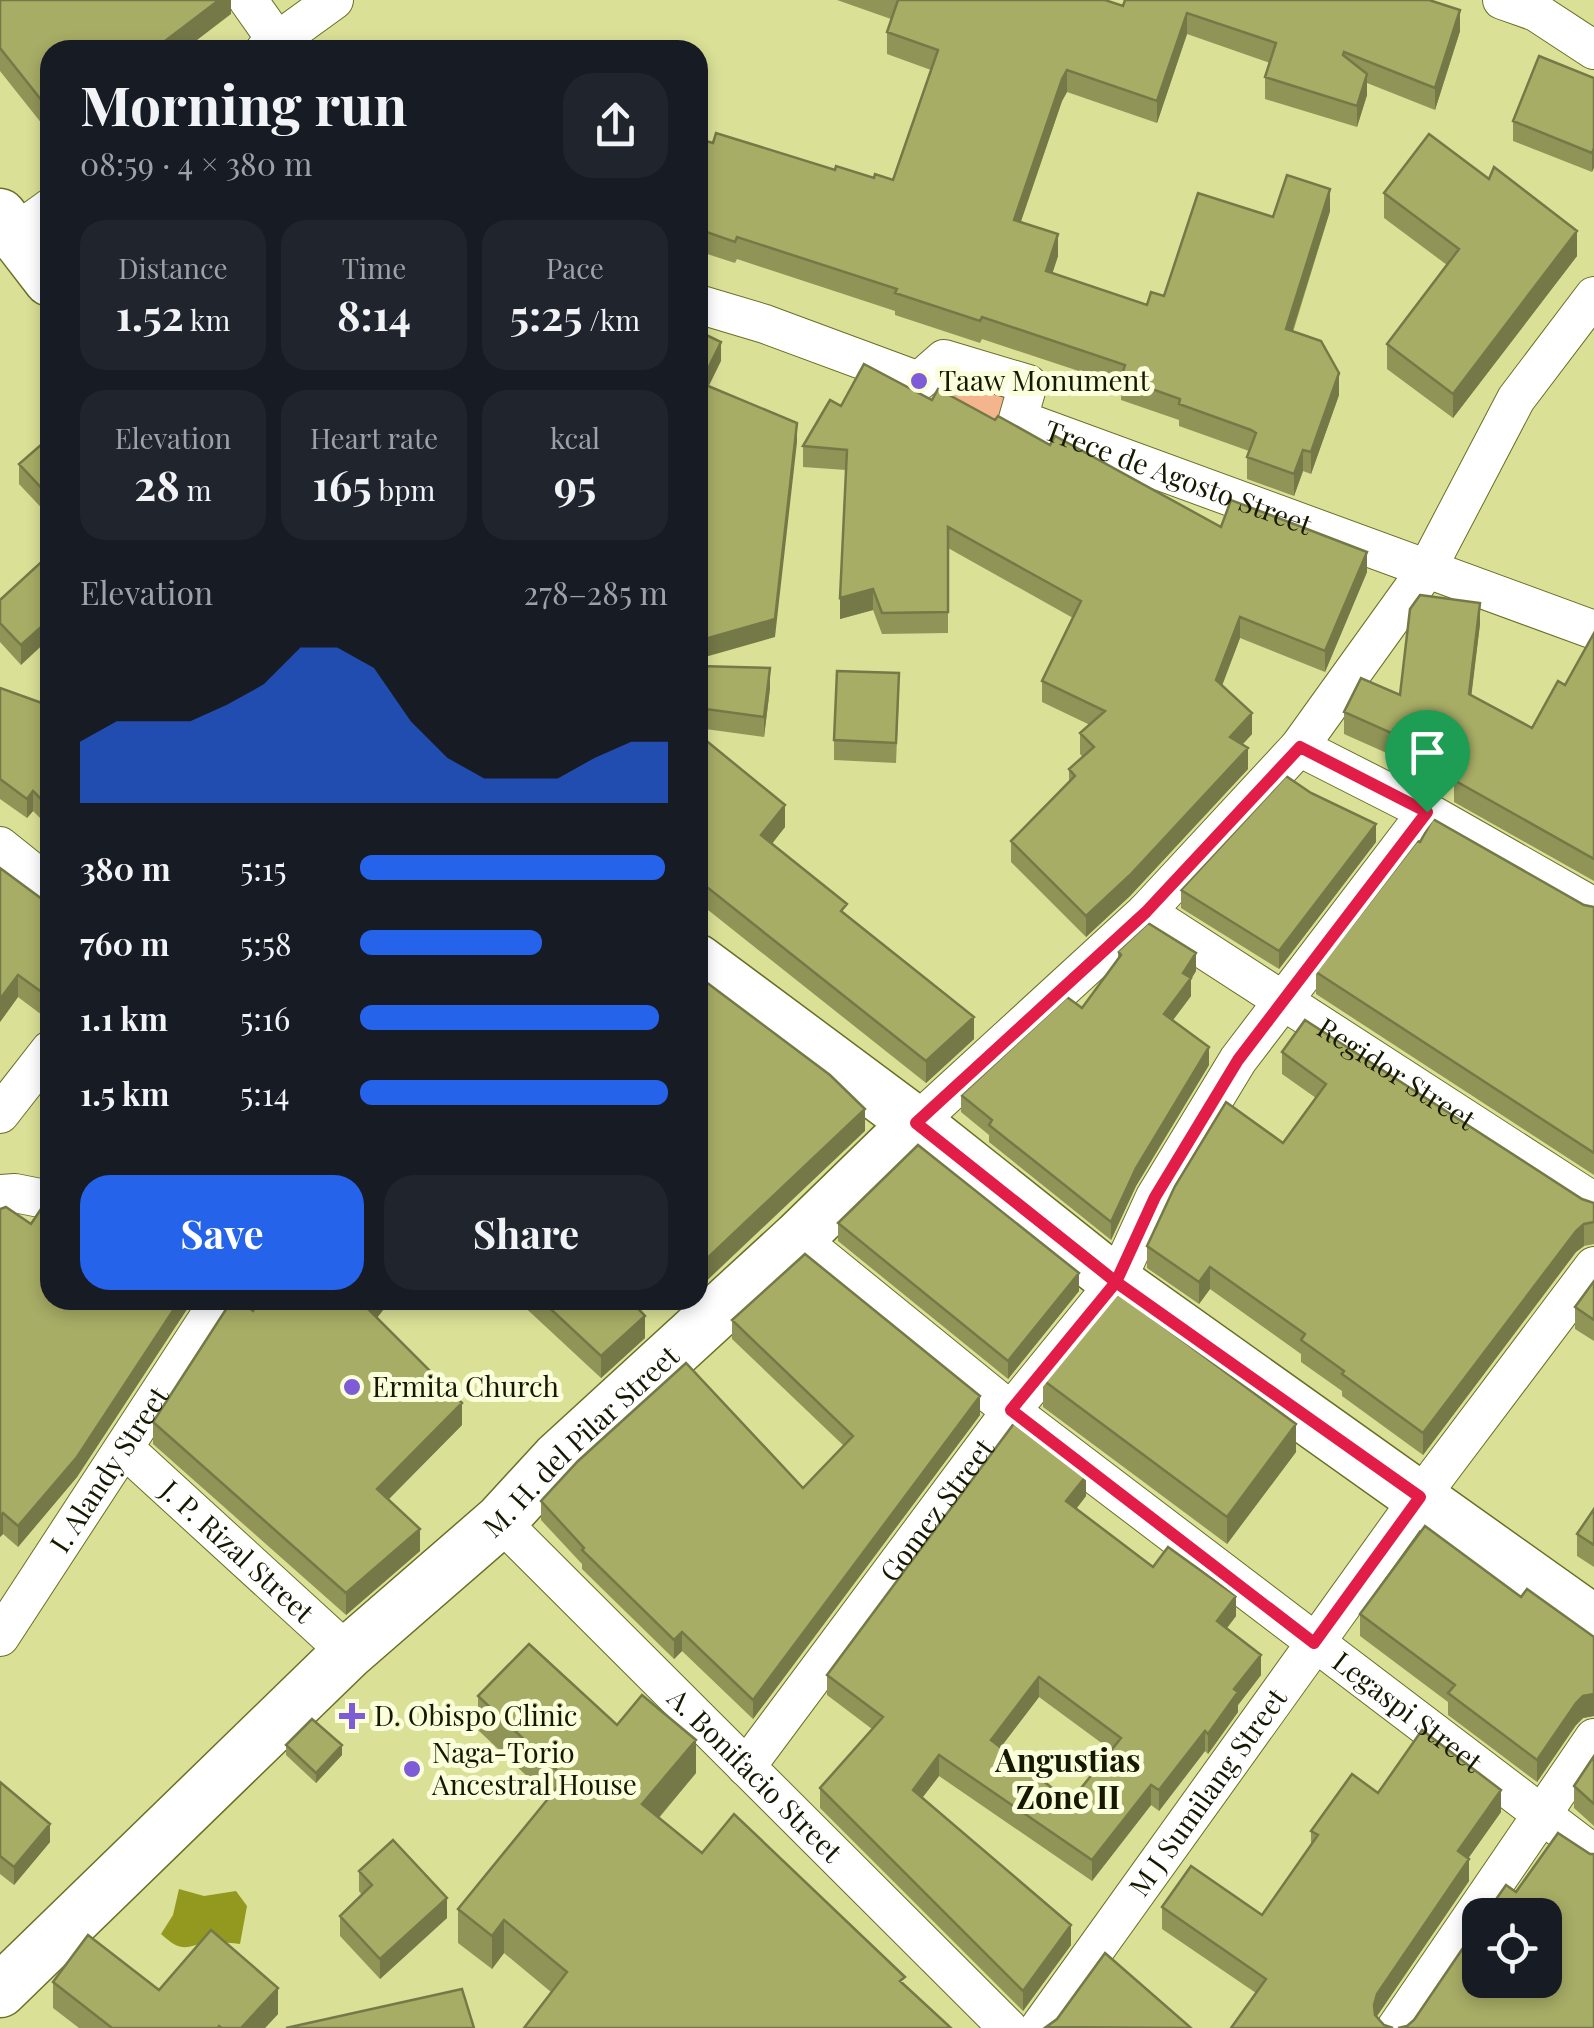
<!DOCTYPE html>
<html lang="en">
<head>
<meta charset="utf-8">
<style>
	body { margin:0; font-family:"Playfair Display",serif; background:#20242c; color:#f1f3f6; height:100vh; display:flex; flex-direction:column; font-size:38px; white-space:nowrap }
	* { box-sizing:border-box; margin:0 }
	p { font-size:32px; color:#9ea1a6 }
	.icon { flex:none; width:55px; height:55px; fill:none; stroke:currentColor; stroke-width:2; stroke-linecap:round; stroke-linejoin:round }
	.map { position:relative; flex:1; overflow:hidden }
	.panel { position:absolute; left:40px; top:40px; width:668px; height:1270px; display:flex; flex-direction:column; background:#171b24; border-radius:30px; box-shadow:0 5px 15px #0003 }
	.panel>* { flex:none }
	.controls { position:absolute; left:1462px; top:1898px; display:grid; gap:20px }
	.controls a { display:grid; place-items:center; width:100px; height:100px; border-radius:20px; background:#171b24; box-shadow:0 5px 15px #0003; font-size:50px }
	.pin { position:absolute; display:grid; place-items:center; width:85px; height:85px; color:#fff; margin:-102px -42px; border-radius:50% 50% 50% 0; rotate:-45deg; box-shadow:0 0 10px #0007 }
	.pin .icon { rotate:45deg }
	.round { display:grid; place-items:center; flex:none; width:105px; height:105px; border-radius:30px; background:#20242c }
	.summary { display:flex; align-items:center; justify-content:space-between; height:170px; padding:0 40px }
	h1 { font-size:55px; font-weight:700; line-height:75px }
	.figures { display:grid; grid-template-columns:repeat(3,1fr); gap:15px; height:170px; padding:10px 40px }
	.figures div { display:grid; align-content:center; border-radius:25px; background:#20242c; text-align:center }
	.figures b { font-size:42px; font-weight:700 }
	.figures small { font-size:28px; font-weight:400 }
	.figures p { font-size:28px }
	.chart { height:280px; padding:20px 40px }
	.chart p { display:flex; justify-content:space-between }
	.chart svg { width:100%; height:180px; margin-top:10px; fill:#2563eb; opacity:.7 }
	.button { display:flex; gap:20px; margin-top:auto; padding:20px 40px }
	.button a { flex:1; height:115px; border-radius:30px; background:#2563eb; color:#fff; font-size:40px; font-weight:700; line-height:115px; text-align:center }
	.button a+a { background:#20242c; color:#f1f3f6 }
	ul { padding:0 40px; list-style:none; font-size:32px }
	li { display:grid; grid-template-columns:160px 120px 1fr; align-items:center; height:75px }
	li i { height:25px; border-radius:12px; background:#2563eb }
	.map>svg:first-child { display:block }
	.green { fill:#f3b48e }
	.water { fill:#93991f }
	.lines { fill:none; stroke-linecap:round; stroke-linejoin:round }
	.minor-casing { stroke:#6b6f26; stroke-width:40 }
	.secondary-casing { stroke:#6b6f26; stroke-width:55 }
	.minor { stroke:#fff; stroke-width:38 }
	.secondary { stroke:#fff; stroke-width:52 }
	.wall { fill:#909557; fill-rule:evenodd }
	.shaded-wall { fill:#757947 }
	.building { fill:#a7ad65; stroke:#757947; stroke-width:2.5; fill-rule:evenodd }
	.route-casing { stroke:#fff; stroke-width:20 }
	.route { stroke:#e11d48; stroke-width:12 }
	.poi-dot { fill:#7e5cd7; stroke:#fafeda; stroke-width:4 }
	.labels { text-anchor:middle; stroke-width:10; stroke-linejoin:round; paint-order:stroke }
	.poi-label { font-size:28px; fill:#171800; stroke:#fafeda; text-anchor:start }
	.street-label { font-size:28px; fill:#171800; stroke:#fafeda }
	.quarter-label { font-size:32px; font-weight:bold; fill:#171800; stroke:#fafeda }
</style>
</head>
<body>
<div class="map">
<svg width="1594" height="2028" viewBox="0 0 1594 2028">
	<rect width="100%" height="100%" fill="#dae096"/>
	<!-- green -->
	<path class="green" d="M954,372L1010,386L1000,426L942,411Z"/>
	<!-- water -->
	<path class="water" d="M179,1889L204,1896L236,1891L247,1906L240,1944C232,1943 223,1942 215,1942C187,1943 186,1957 161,1934L173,1915Z"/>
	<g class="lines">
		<!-- minor casing -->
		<g class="minor-casing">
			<g id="minor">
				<path d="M248,0L277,41"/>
				<path d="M1502,0L1536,12L1594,50"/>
				<path d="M265,50L334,0"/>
				<path d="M14,234L50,208"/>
				<path id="s1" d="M698,304L765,324L919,381L944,359L1028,384L1018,419L1594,630"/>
				<path d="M1299,747L1427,812L1594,907"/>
				<path d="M0,846L50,886"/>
				<path id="s2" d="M1146,912L1594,1202"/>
				<path d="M0,1114L50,1050"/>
				<path d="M916,1123L1146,912L1299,747L1427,569L1516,399L1594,296"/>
				<path d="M0,1194L15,1193L50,1200"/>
				<path id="s3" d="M798,1238L1011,1411L1594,1854"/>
				<path id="s4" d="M125,1449L348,1653"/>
				<path id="s5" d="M500,1521L1008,2028"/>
				<path id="s6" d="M0,1637L220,1300"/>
				<path id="s7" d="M746,1767L1011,1411L1116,1282L1155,1197L1238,1060L1427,812"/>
				<path id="s8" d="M1039,2028L1420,1497L1594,1266"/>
				<path d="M1396,2028L1594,1738"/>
			</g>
		</g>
		<!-- secondary casing -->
		<g class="secondary-casing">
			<g id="secondary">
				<path d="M0,215L50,280"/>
				<path d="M698,961L916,1123L1116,1282L1594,1622"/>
				<path id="s9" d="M0,1991L348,1653L500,1521L557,1459L798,1238L916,1123"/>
			</g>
		</g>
		<!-- minor -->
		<use href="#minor" class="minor"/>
		<!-- secondary -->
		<use href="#secondary" class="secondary"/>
	</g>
	<!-- wall -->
	<path class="wall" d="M0,0H231V14L50,50V134L0,71Z
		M837,0H1105L1123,6L1460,31L1435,110L1367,83V95L1357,127L1265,99V77L1270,63L1187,34L1157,123L1067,92L1062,101L1020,222L1058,256L1052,274L1147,305L1164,296L1273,217L1330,211L1293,332L1339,395L1311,474L1303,471L1294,496L1247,479V457L1249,451L1179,426V420L1121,400V385L982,339L980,343L895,315V311L737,259L735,263L698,251V139L713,143L874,178L893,180L931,70L887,54V32L891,19Z
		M1594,78L1592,172L1513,141V121Z
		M1384,193L1577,256L1453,418L1387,369V344L1447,265L1384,218Z
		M932,400L995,420L1050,445L1221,527L1367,572L1325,672L1240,638L1222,686L1252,734L1242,745L1248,769L1130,896L1086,937L1011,862V841L1069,782V769L1083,757L1080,754V733L1090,725L1042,702V681L1073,618L948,548V633L882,634L873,610L840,619L846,470L803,467V446L841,406Z
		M50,437V517L19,484V464Z
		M50,554L21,665L0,642V600Z
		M1480,624L1471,695L1532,728L1565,685L1594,633V881L1454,802V783L1344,734V712L1400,695Z
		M698,666L770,688L764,737L698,728Z
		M0,688L50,706V828L33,811L27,818L0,799Z
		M899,693L896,763L834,760V740Z
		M698,734L785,827L772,844L974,1039L926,1083L698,902Z
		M1376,842L1279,969L1181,908V890Z
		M0,868L50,905V1021L18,997L0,1022Z
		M1584,905L1594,907V1175L1316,994V972Z
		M1118,951L1196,971L1191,979V996L1173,1020L1209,1065L1136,1186L1111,1240L989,1142V1135L961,1112V1095L1082,1008L1118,960Z
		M1282,1052L1582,1199L1594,1203V1244L1584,1246L1576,1252L1423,1455L1342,1396V1391L1301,1362V1354L1210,1289L1199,1304L1147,1268V1246L1283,1143L1316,1098L1282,1074Z
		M0,1209L50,1300H193L77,1477L18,1547L3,1534L0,1537Z
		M838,1223L1079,1291L1008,1379L838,1241Z
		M1594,1281V1341L1575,1329V1307Z
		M391,1300L377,1318L462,1425L388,1500L420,1551L346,1615L153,1444V1422L253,1311Z
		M517,1300H630L645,1338L601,1378Z
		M732,1320L980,1415L753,1719L682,1651L674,1659L582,1569V1564L541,1520V1501L803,1488L844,1446L732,1339Z
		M1043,1380L1296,1452L1227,1544L1043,1407Z
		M1086,1496L1076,1509L1153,1567L1236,1616L1227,1628L1261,1675L1238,1705V1712L1208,1754L1205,1751L1159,1811L1151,1805L1092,1881L939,1776L922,1798L1071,1945L1023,2011L820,1808V1788L872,1729L827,1695V1675ZM1039,1697L1111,1750L1070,1802L1000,1748Z
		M1594,1509V1567L1577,1556V1534Z
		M1521,1597L1594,1637V1716L1583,1718L1576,1725L1537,1782L1448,1715V1702L1360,1636V1614Z
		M478,1696L617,1725L696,1773L659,1818L702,1853L905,1986L551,1992L504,1953L492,1969L458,1943V1909L549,1797L478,1730Z
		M286,1745L342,1755L316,1783L286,1755Z
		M1594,1756V1826L1574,1808V1786Z
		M0,1782L50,1842L14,1885L0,1874Z
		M1378,1793L1501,1812L1468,1858L1469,1881L1377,2016L1384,2025L1256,1993L1162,1929V1907L1262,1915L1311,1845V1831Z
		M359,1871L447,1918L380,1979L340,1936V1916L362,1895L359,1891Z
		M53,1982L159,1990L278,2014L265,2028H79L53,2008Z"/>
	<!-- shaded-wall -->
	<path class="shaded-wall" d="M219,0H231V14L184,50H156V48Z
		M1460,10V31L1435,110V88Z
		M1187,13V34L1157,123V101Z
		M1067,70V92L1062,101L1014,242V220L1062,79Z
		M1367,74V95L1357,127V106Z
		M1594,148V168L1592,172V153Z
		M1330,189V211L1286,351V329Z
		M1577,231V256L1453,418V394Z
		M1058,234V256L1046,293V271Z
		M721,342V361L701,402V383Z
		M1339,373V395L1311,474V452Z
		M797,423V442L775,637L698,659V641Z
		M1303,450V471L1294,496V474Z
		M1367,552V572L1325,672V651Z
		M873,589V610L840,619V598Z
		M1480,603V624L1469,715V694Z
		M1240,617V638L1216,701V680Z
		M50,619V638L21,665V645Z
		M770,668V688L764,737V717Z
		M1252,713V734L1230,758V737Z
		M1248,748V769L1130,896L1086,937V916Z
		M33,791V811L27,818V799Z
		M785,805V827L761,857V835Z
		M1376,824V842L1279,969V951Z
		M1196,953V971L1191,979V996L1164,1032V1014L1183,973Z
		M18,975V997L0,1022V999Z
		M974,1017V1039L926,1083V1061Z
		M1209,1047V1065L1136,1186L1111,1240V1222L1136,1168Z
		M865,1109V1131L698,1289V1267Z
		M50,1129V1152L44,1153V1131Z
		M1584,1224V1246L1576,1252L1423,1455V1433L1576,1231Z
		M1210,1267V1289L1199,1304V1282Z
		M1079,1273V1291L1008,1379V1361Z
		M180,1300H193L77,1477L18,1547V1526Z
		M373,1300H391L367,1330V1308Z
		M645,1316V1338L601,1378V1356Z
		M980,1396V1415L753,1719V1700Z
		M462,1403V1425L377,1511V1489Z
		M1296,1424V1452L1227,1544V1517Z
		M1086,1476V1496L1066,1522V1501Z
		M3,1513V1534L0,1537V1516Z
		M420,1529V1551L346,1615V1593Z
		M1236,1596V1616L1217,1641V1621Z
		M682,1632V1651L674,1659V1640Z
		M1261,1655V1675L1238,1705V1712L1208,1754V1734L1234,1689Z
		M1039,1677V1697L991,1760V1740Z
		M1594,1694V1716L1583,1718L1576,1725L1537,1782V1760L1576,1703L1583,1696Z
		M1205,1731V1751L1159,1811V1790Z
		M696,1740V1773L642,1837V1804Z
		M342,1745V1755L316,1783V1773Z
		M939,1755V1776L913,1810V1790Z
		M1151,1785V1805L1092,1881V1860Z
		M1501,1790V1812L1458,1873V1851Z
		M50,1824V1842L14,1885V1867Z
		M1469,1859V1881L1377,2016L1374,2027V2005L1377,1994Z
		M447,1898V1918L380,1979V1959Z
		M504,1920V1953L492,1969V1936Z
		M1071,1925V1945L1023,2011V1991Z
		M278,1988V2014L265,2028H241Z"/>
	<!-- building -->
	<path class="building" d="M0,0H219L156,48L158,50H50V111L0,48Z
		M898,0H1105L1123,6L1125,0H1429L1460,10L1435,88L1344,52L1343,55L1367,74L1357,106L1265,77L1276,43L1187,13L1157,101L1067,70L1062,79L1014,220L1058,234L1046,271L1147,305L1151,292L1164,296L1198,193L1273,217L1287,175L1330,189L1286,329L1321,341L1339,373L1311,452L1303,450L1294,474L1247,457L1256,433L1251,430L1179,404L1180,399L1121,378L1125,365L982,317L980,321L895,293L897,289L737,237L735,242L698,229V139L713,143L716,133L835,170L836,166L874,178L875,174L893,180L938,50L887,32Z
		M1539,56L1594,78V148L1592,153L1513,121Z
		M1429,134L1489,179L1494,167L1577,231L1453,394L1387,344L1459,249L1384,193Z
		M698,331L721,342L701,383L797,423L775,619L698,641Z
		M864,364L932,400L938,389L995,420L998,416L1050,445L1055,436L1221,527L1231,500L1367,552L1325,651L1240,617L1216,680L1252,713L1230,737L1248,748L1130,875L1086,916L1011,841L1075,776L1069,769L1094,747L1080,733L1105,711L1042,681L1081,601L948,527V612L882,613L873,589L840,598L847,450L803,446L830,400L841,406Z
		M50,437V497L19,464Z
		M50,554V619L21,645L0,623V600Z
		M1420,595L1480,603L1469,694L1532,728L1558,681L1565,685L1594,633V859L1454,780L1463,765L1344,712L1361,678L1400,695L1410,609Z
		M698,666L770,668L764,717L698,708Z
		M837,671L899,673L896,743L834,740Z
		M0,688L50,706V808L33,791L27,799L0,779Z
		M698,734L785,805L761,835L847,904L841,911L974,1017L926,1061L698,880Z
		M1286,776L1311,793L1376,824L1279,951L1181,890Z
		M1433,819L1584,905L1594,907V1153L1316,972L1417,841L1420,842Z
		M0,868L50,905V998L18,975L0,999Z
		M1148,923L1196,953L1183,973L1191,978L1164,1014L1209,1047L1136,1168L1111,1222L989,1125L992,1120L961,1095L1067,997L1082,1008L1121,955L1118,951Z
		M698,976L830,1075L865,1109L698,1267Z
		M1305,1020L1582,1199L1594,1203V1222L1584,1224L1576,1231L1423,1433L1342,1374L1344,1371L1301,1340L1305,1334L1210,1267L1199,1282L1147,1246L1175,1186L1226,1102L1283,1143L1326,1084L1282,1052Z
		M50,1110V1129L44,1131Z
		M918,1145L1079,1273L1008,1361L838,1223Z
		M6,1207L31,1224L41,1209L50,1215V1300H180L77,1457L18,1526L3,1513L0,1516V1209Z
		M805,1254L980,1396L753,1700L682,1632L674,1640L582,1550L584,1548L541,1501L578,1461L686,1363L803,1488L853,1436L732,1320Z
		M1594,1281V1320L1575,1307Z
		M1115,1291L1296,1424L1227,1517L1043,1380Z
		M232,1300H239L253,1311L261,1300H373L367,1308L462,1403L377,1489L420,1529L346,1593L153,1422Z
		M541,1300H630L645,1316L601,1356Z
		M1015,1422L1086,1476L1066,1501L1153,1567L1168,1547L1236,1596L1217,1621L1261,1655L1234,1689L1238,1692L1208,1734L1205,1731L1159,1790L1151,1785L1092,1860L939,1755L913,1790L1071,1925L1023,1991L820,1788L883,1717L827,1675ZM1039,1677L1121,1738L1070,1802L991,1740Z
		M1594,1509V1545L1577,1534Z
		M1425,1526L1521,1597L1527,1589L1594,1637V1694L1583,1696L1576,1703L1537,1760L1448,1693L1455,1685L1360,1614Z
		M529,1644L617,1725L642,1695L696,1740L642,1804L702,1853L734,1814L905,1977L900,1981L951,2028H524L567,1972L504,1920L492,1936L458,1909L565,1778L478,1696Z
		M312,1719L342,1745L316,1773L286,1745Z
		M1422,1730L1501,1790L1458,1851L1469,1859L1377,1994L1374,2005L1375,2015L1384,2025L1393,2028H1231L1266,1979L1162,1907L1191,1866L1262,1915L1318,1835L1311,1831L1352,1774L1378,1793Z
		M1594,1756V1804L1574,1786Z
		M0,1782L50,1824L14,1867L0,1856Z
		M1558,1833L1590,1854H1594V2028H1398L1407,2026L1414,2020L1480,1923V1980H1545V1915H1485L1506,1885L1516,1892Z
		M393,1840L447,1898L380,1959L340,1916L372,1885L359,1871Z
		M211,1930L278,1988L241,2028H222L219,2026L218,2028H112L53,1982L88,1935L159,1990Z
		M1105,1953L1191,2028L1046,2027L1057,2019Z
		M462,1989L474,2028H286Z"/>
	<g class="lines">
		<!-- route casing -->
		<g class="route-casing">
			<path id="route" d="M1427,812L1300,747L1146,912L916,1123L1116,1282L1011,1410L1314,1643L1420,1497L1116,1282L1155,1197L1238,1060L1427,812"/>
		</g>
		<!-- route -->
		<use href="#route" class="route"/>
	</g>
	<!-- markers -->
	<g class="poi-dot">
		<circle cx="919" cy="381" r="10"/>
		<circle cx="352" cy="1387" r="10"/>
		<path d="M347 1701h10v10h10v10h-10v10h-10v-10h-10v-10h10z"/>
		<circle cx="412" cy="1769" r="10"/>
	</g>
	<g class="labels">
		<!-- poi labels -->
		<g class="poi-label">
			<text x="939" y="391">Taaw Monument</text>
			<text x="372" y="1397">Ermita Church</text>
			<text x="374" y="1726">D. Obispo Clinic</text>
			<text x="432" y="1763">Naga-Torio<tspan x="432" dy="32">Ancestral House</tspan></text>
		</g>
		<!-- street labels -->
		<g class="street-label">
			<text dy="10" stroke="none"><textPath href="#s1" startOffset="562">Trece de Agosto Street</textPath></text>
			<text dy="10" stroke="none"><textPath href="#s2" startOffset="298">Regidor Street</textPath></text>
			<text dy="10" stroke="none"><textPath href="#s9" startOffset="800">M. H. del Pilar Street</textPath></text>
			<text dy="10" stroke="none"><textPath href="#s6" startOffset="200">I. Alandy Street</textPath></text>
			<text dy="10" stroke="none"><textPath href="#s7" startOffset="320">Gomez Street</textPath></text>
			<text dy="10" stroke="none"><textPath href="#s4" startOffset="152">J. P. Rizal Street</textPath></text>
			<text dy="10" stroke="none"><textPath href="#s3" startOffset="772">Legaspi Street</textPath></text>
			<text dy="10" stroke="none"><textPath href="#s5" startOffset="360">A. Bonifacio Street</textPath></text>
			<text dy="10" stroke="none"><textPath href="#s8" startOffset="290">M J Sumilang Street</textPath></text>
		</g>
		<!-- quarter labels -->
		<g class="quarter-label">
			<text x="1068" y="1772">Angustias<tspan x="1068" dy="37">Zone II</tspan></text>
		</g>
	</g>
</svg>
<div class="controls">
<a><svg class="icon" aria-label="locate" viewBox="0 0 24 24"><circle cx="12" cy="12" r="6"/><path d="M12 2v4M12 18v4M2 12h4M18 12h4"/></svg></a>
</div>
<div class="pin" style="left:1427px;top:812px;background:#1e9e55"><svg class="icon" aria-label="arrive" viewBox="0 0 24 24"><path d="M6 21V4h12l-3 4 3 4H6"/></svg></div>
<section class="panel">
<div class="summary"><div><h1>Morning run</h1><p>08:59 · 4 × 380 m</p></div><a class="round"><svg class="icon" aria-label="share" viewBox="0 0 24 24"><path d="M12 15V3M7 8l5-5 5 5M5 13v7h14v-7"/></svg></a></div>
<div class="figures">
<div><p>Distance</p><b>1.52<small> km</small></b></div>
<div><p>Time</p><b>8:14</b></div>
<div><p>Pace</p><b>5:25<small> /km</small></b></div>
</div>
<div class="figures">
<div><p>Elevation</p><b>28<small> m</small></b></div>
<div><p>Heart rate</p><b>165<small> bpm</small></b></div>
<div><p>kcal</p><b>95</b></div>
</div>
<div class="chart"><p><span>Elevation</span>278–285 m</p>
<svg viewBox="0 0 160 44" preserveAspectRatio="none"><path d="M0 44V29L10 24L20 24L30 24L40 20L50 15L60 6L70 6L80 11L90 24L100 33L110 38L120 38L130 38L140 33L150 29L160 29V44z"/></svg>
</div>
<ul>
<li><b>380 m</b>5:15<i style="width:99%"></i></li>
<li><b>760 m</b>5:58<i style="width:59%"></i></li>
<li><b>1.1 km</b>5:16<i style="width:97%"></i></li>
<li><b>1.5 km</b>5:14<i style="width:100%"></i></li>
</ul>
<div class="button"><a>Save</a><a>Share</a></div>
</section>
</div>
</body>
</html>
